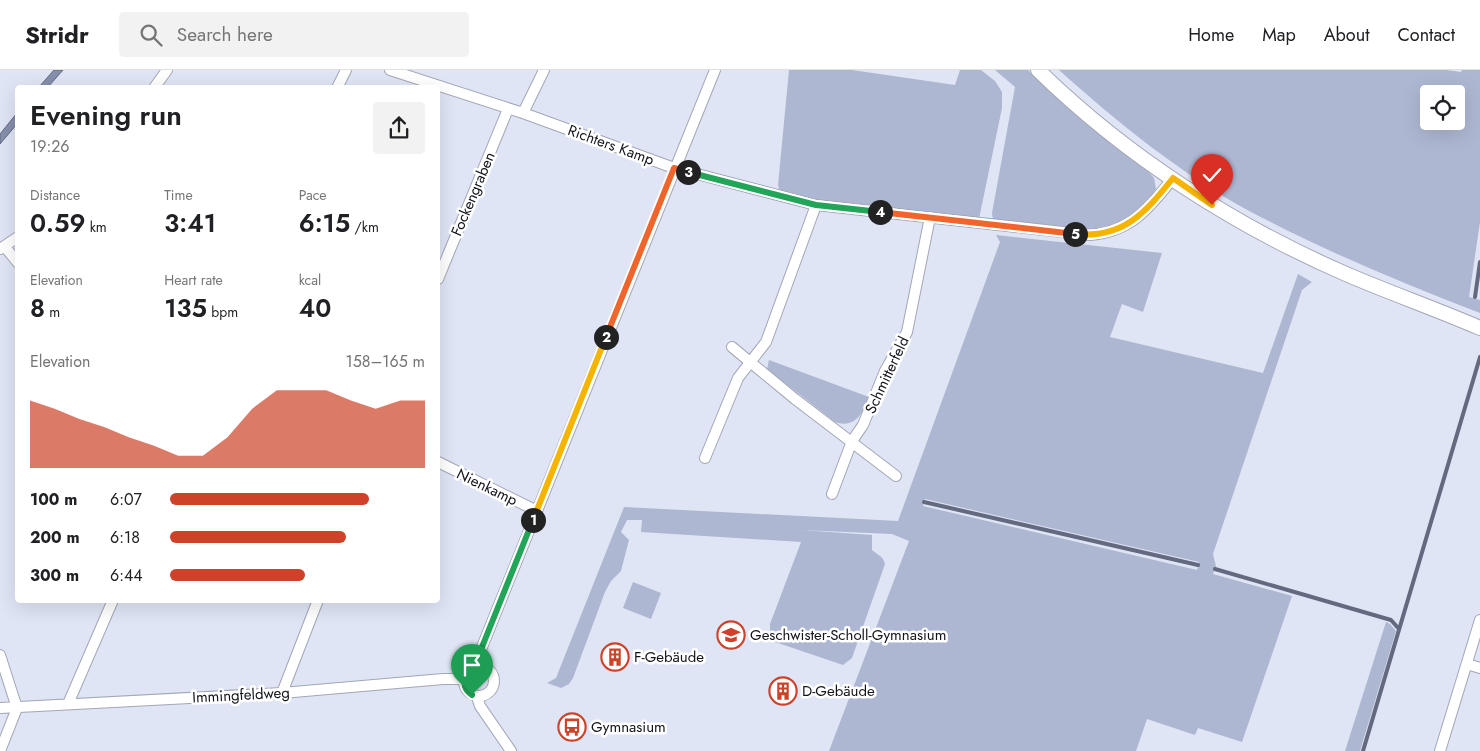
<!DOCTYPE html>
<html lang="en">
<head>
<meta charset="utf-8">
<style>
	body { margin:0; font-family:Jost,sans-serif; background:#f2f2f2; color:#202124; height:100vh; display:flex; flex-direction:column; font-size:19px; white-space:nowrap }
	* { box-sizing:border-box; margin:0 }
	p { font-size:16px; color:#757577 }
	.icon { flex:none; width:28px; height:28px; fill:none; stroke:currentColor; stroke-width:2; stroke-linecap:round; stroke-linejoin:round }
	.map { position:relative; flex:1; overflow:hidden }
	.details { position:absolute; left:15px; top:15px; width:425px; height:518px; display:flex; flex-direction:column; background:#fff; border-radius:5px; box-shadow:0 5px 20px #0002 }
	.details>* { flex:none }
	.fabs { position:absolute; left:1420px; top:15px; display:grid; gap:10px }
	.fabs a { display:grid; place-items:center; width:45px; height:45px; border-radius:5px; background:#fff; box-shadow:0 5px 20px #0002; font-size:25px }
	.pin { position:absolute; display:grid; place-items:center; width:42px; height:42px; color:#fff; margin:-51px -21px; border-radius:50% 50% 50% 0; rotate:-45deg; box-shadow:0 0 5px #0007 }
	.pin .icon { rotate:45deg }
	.km { position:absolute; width:25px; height:25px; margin:-12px; border-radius:50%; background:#222; color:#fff; font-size:14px; line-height:25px; text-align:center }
	.round { display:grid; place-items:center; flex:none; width:52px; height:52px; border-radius:5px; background:#f2f2f2 }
	.head { display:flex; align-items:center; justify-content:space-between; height:85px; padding:0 15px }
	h1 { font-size:28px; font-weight:600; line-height:38px }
	.figures { display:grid; grid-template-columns:repeat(3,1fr); gap:8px; height:85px; padding:5px 15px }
	.figures div { display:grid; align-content:center }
	.figures b { font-size:25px; font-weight:600 }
	.figures small { font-size:14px; font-weight:400 }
	.figures p { font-size:14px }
	.chart { height:140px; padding:10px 15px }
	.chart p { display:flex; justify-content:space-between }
	.chart svg { width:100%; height:90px; margin-top:5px; fill:#cd4228; opacity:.7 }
	ul { padding:0 15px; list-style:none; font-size:16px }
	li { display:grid; grid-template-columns:80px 60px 1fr; align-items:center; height:38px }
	li i { height:12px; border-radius:6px; background:#cd4228 }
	header { display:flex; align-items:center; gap:30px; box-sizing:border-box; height:70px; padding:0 25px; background:#fff; border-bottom:1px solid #e0e0e0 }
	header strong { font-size:24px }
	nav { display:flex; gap:28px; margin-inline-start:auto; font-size:18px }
	.search { width:350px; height:45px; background:#f2f2f2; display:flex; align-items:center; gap:12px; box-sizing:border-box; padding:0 18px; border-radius:5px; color:#757577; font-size:19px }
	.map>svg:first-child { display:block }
	.green { fill:#aeb7d1; fill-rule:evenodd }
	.water { fill:#868fab; stroke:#636a80 }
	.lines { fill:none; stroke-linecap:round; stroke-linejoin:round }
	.stream { stroke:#636a80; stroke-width:4 }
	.street-casing { stroke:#a2a7b7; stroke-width:12 }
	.secondary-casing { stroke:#a2a7b7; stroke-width:16 }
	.street { stroke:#fff; stroke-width:10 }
	.secondary { stroke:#fff; stroke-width:14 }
	.split-1-casing { stroke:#fff; stroke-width:10 }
	.split-2-casing { stroke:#fff; stroke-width:10 }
	.split-3-casing { stroke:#fff; stroke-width:10 }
	.split-4-casing { stroke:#fff; stroke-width:10 }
	.split-5-casing { stroke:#fff; stroke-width:10 }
	.split-6-casing { stroke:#fff; stroke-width:10 }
	.split-1 { stroke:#22a559; stroke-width:6 }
	.split-2 { stroke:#f5b400; stroke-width:6 }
	.split-3 { stroke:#f0652b; stroke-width:6 }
	.split-4 { stroke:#22a559; stroke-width:6 }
	.split-5 { stroke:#f0652b; stroke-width:6 }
	.split-6 { stroke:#f5b400; stroke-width:6 }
	.labels { text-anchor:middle; stroke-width:5; stroke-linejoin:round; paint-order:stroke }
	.street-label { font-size:15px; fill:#12141a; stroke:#fff }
	.poi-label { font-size:15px; fill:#12141a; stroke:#fff; text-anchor:start }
</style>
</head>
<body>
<header>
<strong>Stridr</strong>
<div class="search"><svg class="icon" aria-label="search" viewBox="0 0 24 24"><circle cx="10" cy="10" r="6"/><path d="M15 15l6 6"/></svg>Search here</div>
<nav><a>Home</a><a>Map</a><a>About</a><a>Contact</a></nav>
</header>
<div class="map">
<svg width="1480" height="681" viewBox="0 0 1480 681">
	<rect width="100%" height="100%" fill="#dfe5f5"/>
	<!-- green -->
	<path class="green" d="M789,0H852L955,15L960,0H981L995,11L1002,22V38L979,149L825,131L780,122L778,115Z
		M995,0H1028L1087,53L1148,101L1154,108L1156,119L1149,130L1128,148L1100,161L993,150L992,143L1015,17Z
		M1059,0H1447L1461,2L1462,0H1480V152L1469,227L1480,230V243C1402,213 1325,181 1251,142C1181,104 1118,53 1059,0ZM1429,24H1456V51H1429Z
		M996,165L1162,183L1143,242L1122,234L1110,267L1263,303L1298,204L1312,212L1302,220L1213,484L1216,496L1213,504L1292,526L1242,672L1198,658L1195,665L1147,649L1136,681H829L909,471L892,464L801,460L872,465V480C878,485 883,486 885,494L852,588L843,595L775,572L770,564V554L801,472L641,462L642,450H627L621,462L629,470L621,501L611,511L605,522L573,608L569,614L561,618L547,613L556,608L624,437L898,451L1000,172ZM925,429L1199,492L1197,500L923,436Z
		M769,290L869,327C863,343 855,359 835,352L767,299Z
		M633,512L661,523L651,549L623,538Z
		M1386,552L1390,554L1396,561L1360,681H1345Z"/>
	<!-- water -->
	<path class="water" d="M54,0H63L48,17H39Z
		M17,43V54L0,74V64Z"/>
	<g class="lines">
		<!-- stream -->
		<path class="stream" d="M1475,227L1480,192
			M924,432L1198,495
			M1215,499L1391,550L1399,559
			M1363,681L1480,287"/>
		<!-- street casing -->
		<g class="street-casing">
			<path id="street" d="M390,0L523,43L674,98L816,135L1090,165C1130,162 1149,139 1173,108
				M154,18L167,0
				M337,18L346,0
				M523,43L544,0
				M5,177L18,193
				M0,179L18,167
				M438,209L508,39
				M732,277L795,329L896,406
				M705,388L738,308L766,272L816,135
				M438,392L537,441
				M832,424L852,371L863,355L885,301L907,262L930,147
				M0,585L17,638L0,681
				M1467,594L1480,598
				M464 611a15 15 0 1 1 30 0a15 15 0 1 1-30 0Z
				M477,596L478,587L715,0
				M282,623L318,530
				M477,627L480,636L511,681
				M68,634L113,530
				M0,638L282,623L443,609H464
				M1440,681L1480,550"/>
		</g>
		<!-- secondary casing -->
		<g class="secondary-casing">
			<path id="secondary" d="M1038,0C1126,86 1233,155 1346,204C1390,223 1436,239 1480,258"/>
		</g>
		<!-- street -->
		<use href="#street" class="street"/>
		<!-- secondary -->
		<use href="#secondary" class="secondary"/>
	</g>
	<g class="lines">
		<!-- split-1 casing -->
		<g class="split-1-casing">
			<path id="split-1" d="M472,625C460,617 463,601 477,596L478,587L533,450"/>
		</g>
		<!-- split-2 casing -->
		<g class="split-2-casing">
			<path id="split-2" d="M533,450L606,267"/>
		</g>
		<!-- split-3 casing -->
		<g class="split-3-casing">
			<path id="split-3" d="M606,267L674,98L688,102"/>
		</g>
		<!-- split-4 casing -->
		<g class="split-4-casing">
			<path id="split-4" d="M688,102L816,135L880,142"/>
		</g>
		<!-- split-5 casing -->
		<g class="split-5-casing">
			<path id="split-5" d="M880,142L1075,164"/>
		</g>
		<!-- split-6 casing -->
		<g class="split-6-casing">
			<path id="split-6" d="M1075,164C1123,169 1145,143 1173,108L1212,135"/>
		</g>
		<!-- split-1 -->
		<use href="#split-1" class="split-1"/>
		<!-- split-2 -->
		<use href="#split-2" class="split-2"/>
		<!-- split-3 -->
		<use href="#split-3" class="split-3"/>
		<!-- split-4 -->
		<use href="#split-4" class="split-4"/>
		<!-- split-5 -->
		<use href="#split-5" class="split-5"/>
		<!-- split-6 -->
		<use href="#split-6" class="split-6"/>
	</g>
	<!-- icons -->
	<defs>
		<g id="school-ring" transform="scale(1.4375)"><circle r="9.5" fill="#fff" stroke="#cd4228" stroke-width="1.5"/><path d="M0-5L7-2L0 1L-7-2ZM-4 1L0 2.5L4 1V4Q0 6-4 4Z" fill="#cd4228"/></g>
		<g id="building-ring" transform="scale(1.4375)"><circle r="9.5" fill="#fff" stroke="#cd4228" stroke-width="1.5"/><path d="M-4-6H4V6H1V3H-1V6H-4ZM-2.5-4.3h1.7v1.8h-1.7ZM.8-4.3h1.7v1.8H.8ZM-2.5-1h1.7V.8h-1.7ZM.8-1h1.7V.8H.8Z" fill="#cd4228"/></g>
		<g id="bus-ring" transform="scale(1.4375)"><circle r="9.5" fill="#fff" stroke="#cd4228" stroke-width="1.5"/><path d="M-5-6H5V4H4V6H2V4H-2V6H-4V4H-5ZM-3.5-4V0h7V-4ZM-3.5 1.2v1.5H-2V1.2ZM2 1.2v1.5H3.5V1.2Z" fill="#cd4228"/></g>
	</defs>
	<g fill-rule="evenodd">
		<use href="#school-ring" x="731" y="565"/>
		<use href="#building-ring" x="615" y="587"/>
		<use href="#building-ring" x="783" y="621"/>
		<use href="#bus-ring" x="572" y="657"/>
	</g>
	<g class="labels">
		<!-- street labels -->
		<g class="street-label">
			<text transform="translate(611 75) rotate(20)" y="5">Richters Kamp</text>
			<text transform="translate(473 124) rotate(-67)" y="5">Fockengraben</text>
			<text transform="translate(887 305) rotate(-65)" y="5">Schmitterfeld</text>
			<text transform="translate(487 417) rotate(26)" y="5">Nienkamp</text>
			<text transform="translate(241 625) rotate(-3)" y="5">Immingfeldweg</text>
		</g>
		<!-- poi labels -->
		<g class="poi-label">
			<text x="750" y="570">Geschwister-Scholl-Gymnasium</text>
			<text x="634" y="592">F-Gebäude</text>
			<text x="802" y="626">D-Gebäude</text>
			<text x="591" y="662">Gymnasium</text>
		</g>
	</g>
</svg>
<div class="fabs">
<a><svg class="icon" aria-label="locate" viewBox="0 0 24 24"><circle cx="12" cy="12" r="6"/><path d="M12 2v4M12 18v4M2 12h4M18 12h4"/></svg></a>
</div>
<div class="pin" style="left:472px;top:625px;background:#1e9e55"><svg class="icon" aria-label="arrive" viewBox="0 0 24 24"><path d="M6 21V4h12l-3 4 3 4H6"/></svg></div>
<div class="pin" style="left:1212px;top:135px;background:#d93025"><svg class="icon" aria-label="check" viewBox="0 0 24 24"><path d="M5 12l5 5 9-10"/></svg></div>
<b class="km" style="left:533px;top:450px">1</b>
<b class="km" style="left:606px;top:267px">2</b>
<b class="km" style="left:688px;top:102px">3</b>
<b class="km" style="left:880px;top:142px">4</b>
<b class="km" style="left:1075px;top:164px">5</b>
<section class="details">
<div class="head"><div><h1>Evening run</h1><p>19:26</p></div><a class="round"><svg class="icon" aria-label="share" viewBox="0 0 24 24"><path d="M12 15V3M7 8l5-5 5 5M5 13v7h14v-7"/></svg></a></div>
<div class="figures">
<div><p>Distance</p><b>0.59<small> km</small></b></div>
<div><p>Time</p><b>3:41</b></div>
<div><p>Pace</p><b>6:15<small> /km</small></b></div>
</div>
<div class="figures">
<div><p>Elevation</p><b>8<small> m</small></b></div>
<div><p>Heart rate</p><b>135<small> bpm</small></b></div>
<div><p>kcal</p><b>40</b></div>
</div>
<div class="chart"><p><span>Elevation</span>158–165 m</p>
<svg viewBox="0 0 160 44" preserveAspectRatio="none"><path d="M0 44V11L10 15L20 20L30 24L40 29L50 33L60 38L70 38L80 29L90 15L100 6L110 6L120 6L130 11L140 15L150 11L160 11V44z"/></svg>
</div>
<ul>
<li><b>100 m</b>6:07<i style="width:78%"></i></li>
<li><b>200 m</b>6:18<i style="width:69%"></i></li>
<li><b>300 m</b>6:44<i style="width:53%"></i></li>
</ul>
</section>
</div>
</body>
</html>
